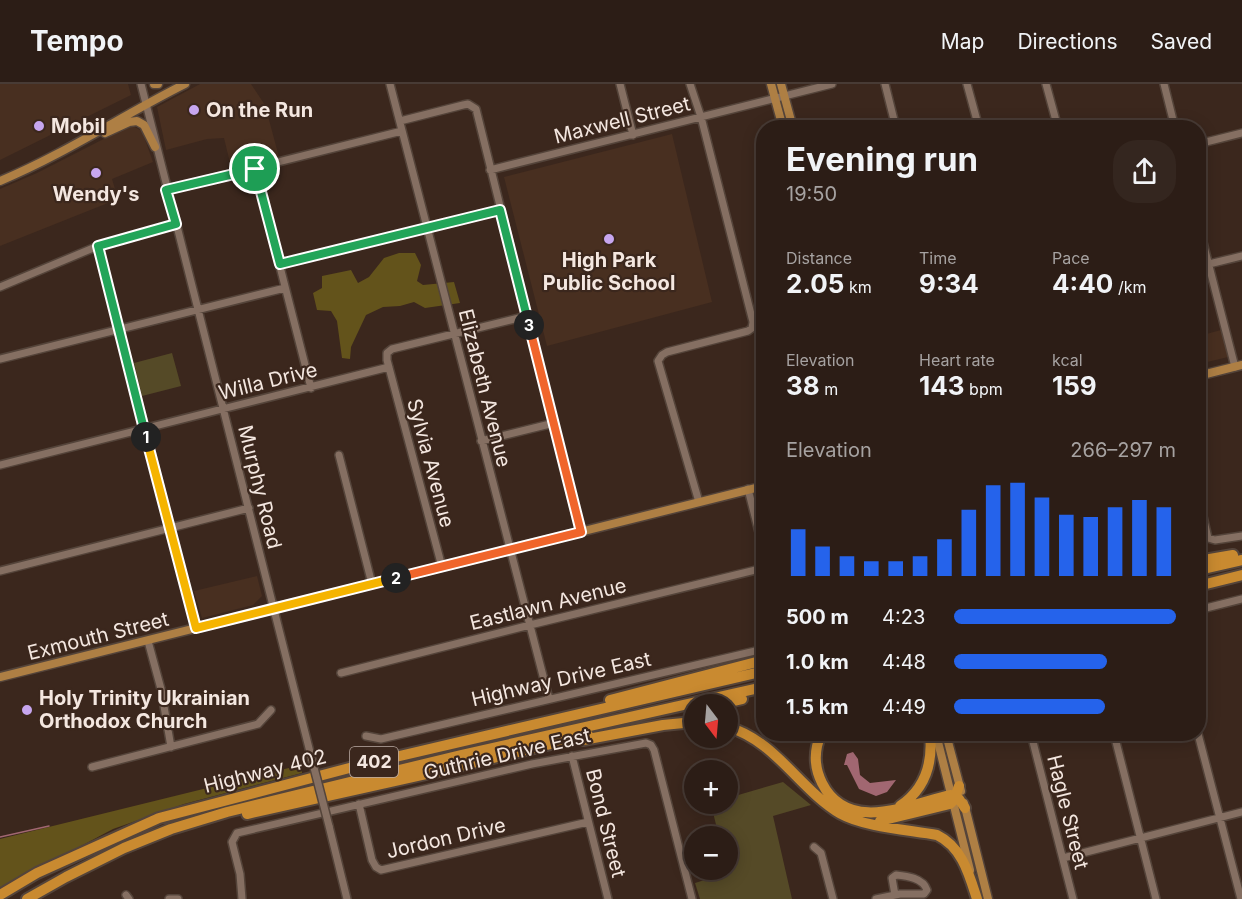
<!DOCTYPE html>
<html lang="en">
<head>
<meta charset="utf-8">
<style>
	body { margin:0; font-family:Inter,sans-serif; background:#34261f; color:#f1f3f6; height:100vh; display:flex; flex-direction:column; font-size:22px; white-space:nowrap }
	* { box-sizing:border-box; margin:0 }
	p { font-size:20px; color:#a6a2a1 }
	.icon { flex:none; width:33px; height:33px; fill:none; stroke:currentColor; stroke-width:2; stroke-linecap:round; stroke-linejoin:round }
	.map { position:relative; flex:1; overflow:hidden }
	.panel { position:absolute; left:756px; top:36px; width:450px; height:621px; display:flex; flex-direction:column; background:#2c1d16; border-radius:24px; box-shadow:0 3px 15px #0003,0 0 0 2px #483b35 }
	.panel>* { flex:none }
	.needle { width:39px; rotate:164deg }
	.controls { position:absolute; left:684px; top:610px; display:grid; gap:12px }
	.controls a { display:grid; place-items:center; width:54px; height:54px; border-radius:50%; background:#2c1d16; box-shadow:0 3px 15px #0003,0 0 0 2px #483b35; font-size:30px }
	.pin { position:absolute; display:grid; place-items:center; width:51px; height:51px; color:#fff; margin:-26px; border:3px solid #fff; border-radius:50%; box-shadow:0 2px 6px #0007 }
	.km { position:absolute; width:30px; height:30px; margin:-15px; border-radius:50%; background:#222; color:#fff; font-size:16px; line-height:30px; text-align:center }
	.round { display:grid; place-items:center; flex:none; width:63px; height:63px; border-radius:24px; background:#34261f }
	.head { display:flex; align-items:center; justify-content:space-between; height:102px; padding:0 30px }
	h1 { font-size:33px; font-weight:700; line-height:45px }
	.stats { display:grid; grid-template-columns:repeat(3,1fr); gap:9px; height:102px; padding:6px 30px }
	.stats div { display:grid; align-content:center }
	.stats b { font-size:26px; font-weight:700 }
	.stats small { font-size:16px; font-weight:400 }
	.stats p { font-size:16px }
	.chart { height:168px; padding:12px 30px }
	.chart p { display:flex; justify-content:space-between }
	.chart svg { width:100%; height:108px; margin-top:6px; stroke:#2563eb; stroke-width:6 }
	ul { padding:0 30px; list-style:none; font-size:20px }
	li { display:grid; grid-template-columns:96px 72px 1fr; align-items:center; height:45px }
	li i { height:15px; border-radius:8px; background:#2563eb }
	header { display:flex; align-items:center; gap:36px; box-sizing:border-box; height:84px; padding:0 30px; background:#2c1d16; border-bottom:2px solid #483b35 }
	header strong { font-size:28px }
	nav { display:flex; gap:33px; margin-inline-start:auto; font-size:21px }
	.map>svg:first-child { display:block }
	.built { fill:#482f20 }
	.green { fill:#554a27 }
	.forest { fill:#63531b }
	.water { fill:#a16771 }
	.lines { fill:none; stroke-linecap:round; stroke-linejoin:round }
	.stream { stroke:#a16771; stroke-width:1.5 }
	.minor-casing { stroke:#54443a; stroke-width:10 }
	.major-casing { stroke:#54443a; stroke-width:11 }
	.highway-casing { stroke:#54443a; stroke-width:14 }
	.minor { stroke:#856f62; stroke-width:7 }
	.major { stroke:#ae7f44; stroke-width:8 }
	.highway { stroke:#c98a30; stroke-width:10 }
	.minor-bridge-casing { stroke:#54443a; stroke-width:10; stroke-linecap:butt }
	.minor-bridge { stroke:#856f62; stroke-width:7 }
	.split-1-casing { stroke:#fff; stroke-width:12 }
	.split-2-casing { stroke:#fff; stroke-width:12 }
	.split-3-casing { stroke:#fff; stroke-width:12 }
	.split-4-casing { stroke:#fff; stroke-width:12 }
	.split-1 { stroke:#22a559; stroke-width:8 }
	.split-2 { stroke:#f5b400; stroke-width:8 }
	.split-3 { stroke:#f0652b; stroke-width:8 }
	.split-4 { stroke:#22a559; stroke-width:8 }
	.poi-dot { fill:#c7a6ef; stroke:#3b271d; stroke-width:2 }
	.labels { text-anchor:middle; stroke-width:4.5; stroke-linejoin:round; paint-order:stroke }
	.shield { fill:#3b271d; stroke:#bcada6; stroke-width:1.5 }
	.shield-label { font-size:18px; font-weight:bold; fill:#f4e7e0 }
	.poi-label { font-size:20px; font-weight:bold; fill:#f4e7e0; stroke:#3b271d; text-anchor:start }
	.street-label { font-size:20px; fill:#f4e7e0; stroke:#3b271d }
</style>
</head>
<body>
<header>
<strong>Tempo</strong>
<nav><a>Map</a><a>Directions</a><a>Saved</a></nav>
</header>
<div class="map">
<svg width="1242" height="815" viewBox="0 0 1242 815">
	<rect width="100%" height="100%" fill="#3b271d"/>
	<!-- built -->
	<path class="built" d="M0,0H128L131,11L0,76Z
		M200,0H251L265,21L279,73L231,83L224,54L207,55L166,66L157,23Z
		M131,41L142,47L153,78L112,95L118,115L0,162V105L37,89Z
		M672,50L712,218L547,262L504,93Z
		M1221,246L1228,273L1199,280V252Z
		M257,492L262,512L253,521L202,534L194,507Z"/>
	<!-- green -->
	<path class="green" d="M172,269L181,302L142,312L134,279Z
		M783,698L811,721L773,732L792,815H700L695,799L727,789L728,786V753H719L711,720H728V714Z"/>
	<!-- forest -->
	<path class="forest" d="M399,169H415L421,181L417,197L423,201L454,198L460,219L425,224L414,218L400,222L383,223L366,231L351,263L350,275L342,274L337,237L331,227L317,226L313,209L322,204V192L351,186L358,199L369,193L384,174Z
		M301,681L302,689L184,720L113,745L0,805V755Z"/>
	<!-- water -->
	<path class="water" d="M853,668L858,675L860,691L870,699L896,696L887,708L876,712L859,705L847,681H844L847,670Z"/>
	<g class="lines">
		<!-- stream -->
		<path class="stream" d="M0,753L49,742"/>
		<!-- minor casing -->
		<g class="minor-casing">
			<path id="minor" d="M141,0L312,676
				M390,0C442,205 495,410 549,615
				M620,0L633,51
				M690,0L701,33L753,238L752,244L748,247L667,268L662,271L658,277L699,418
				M885,0L896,44
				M967,0L979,44
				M1046,0L1058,44
				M1164,0L1175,44
				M400,37L463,21L468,20L476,25L581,449
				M1198,60L1242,49
				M255,85L311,304
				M490,86L832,0
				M166,106L402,47
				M1198,139L1235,283
				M98,162L196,544
				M280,180L500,126
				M1209,180L1242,172
				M0,203L98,162L176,140
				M0,275L285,204
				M481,357L554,339
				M339,371L372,500
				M0,381L389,283
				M748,405L764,468
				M1198,411L1208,454L1215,456L1242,452
				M442,483L387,276V269L392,265L527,232
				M0,487L249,424
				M1198,526L1242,515
				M148,557L161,605L171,663
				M341,589L530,541L764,484
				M1031,650L1073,815
				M1114,650L1156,815
				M1198,650L1241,815
				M366,652L381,655L764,565
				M572,672L608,815
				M92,683L258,640L271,626
				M359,720L372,776L376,783L381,786L588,738
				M329,742L347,815
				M814,763L821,769L833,815
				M1063,774L1242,728
				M126,811L129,815
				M169,815H178
				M242,815L240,790L232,758L237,749L532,680L646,659L651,661L654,666L692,815
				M876,815L900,810H924L927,806C923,794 907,792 896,791L892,794L895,811"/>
		</g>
		<!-- major casing -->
		<g class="major-casing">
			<path id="major" d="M154,0H158
				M771,0L783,44
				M781,0L793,44
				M105,49L129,38L137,37L144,41L155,63
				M0,97C65,70 123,31 185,0
				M1198,292L1242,281
				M0,593L764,402
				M936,650L970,786
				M946,650L961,707
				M964,719L988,815"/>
		</g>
		<!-- highway casing -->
		<g class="highway-casing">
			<path id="highway" d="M1198,477L1233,471
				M1198,486L1242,476
				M1198,502L1242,491
				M610,616L764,576
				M715,621L742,615
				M728,643C776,657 799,705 841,730C864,743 910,746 937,751C962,763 969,790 977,815
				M821,650C814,666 814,683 822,699C848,751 910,720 951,711L959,715L965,724
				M583,656L663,641L694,638
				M900,722C925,705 933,679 930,650
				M247,730L435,688L588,651
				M880,737L950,720L954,716L959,702
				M0,811L37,789L159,734L361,681L764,587
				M27,815L66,793L124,764L171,745L227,728L461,671L764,603"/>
		</g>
		<!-- minor -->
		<use href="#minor" class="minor"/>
		<!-- major -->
		<use href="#major" class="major"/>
		<!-- highway -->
		<use href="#highway" class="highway"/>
		<!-- minor-bridge casing -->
		<g class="minor-bridge-casing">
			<path id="minor-bridge" d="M312,676L329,742"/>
		</g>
		<!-- minor-bridge -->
		<use href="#minor-bridge" class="minor-bridge"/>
	</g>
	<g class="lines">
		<!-- split-1 casing -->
		<g class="split-1-casing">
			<path id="split-1" d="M146,353L98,162L176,140L166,106L255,85"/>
		</g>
		<!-- split-2 casing -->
		<g class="split-2-casing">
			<path id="split-2" d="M146,353L196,544L396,494"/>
		</g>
		<!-- split-3 casing -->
		<g class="split-3-casing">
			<path id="split-3" d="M396,494L581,448L529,241"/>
		</g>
		<!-- split-4 casing -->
		<g class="split-4-casing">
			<path id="split-4" d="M255,85L280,180L500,126L529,241"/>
		</g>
		<!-- split-1 -->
		<use href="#split-1" class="split-1"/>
		<!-- split-2 -->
		<use href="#split-2" class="split-2"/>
		<!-- split-3 -->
		<use href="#split-3" class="split-3"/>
		<!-- split-4 -->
		<use href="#split-4" class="split-4"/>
	</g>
	<!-- markers -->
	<g class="poi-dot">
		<circle cx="194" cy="26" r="6"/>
		<circle cx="39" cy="42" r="6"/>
		<circle cx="96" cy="89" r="6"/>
		<circle cx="609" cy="155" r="6"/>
		<circle cx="27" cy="626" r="6"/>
	</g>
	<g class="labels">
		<!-- shield labels -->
		<rect class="shield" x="350" y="663" width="48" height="30" rx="4.5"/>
		<g class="shield-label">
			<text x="374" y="684">402</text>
		</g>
		<!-- poi labels -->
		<g class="poi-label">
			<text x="206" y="33">On the Run</text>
			<text x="51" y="49">Mobil</text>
			<text x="96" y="117" text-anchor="middle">Wendy's</text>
			<text x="609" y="183" text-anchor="middle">High Park<tspan x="609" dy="23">Public School</tspan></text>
			<text x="39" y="621">Holy Trinity Ukrainian<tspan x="39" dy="23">Orthodox Church</tspan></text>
		</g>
		<!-- street labels -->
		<g class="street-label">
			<text transform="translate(622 36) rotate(-14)" y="7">Maxwell Street</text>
			<text transform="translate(268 297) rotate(-14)" y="7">Willa Drive</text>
			<text transform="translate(485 304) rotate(76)" y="7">Elizabeth Avenue</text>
			<text transform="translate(431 379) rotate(75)" y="7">Sylvia Avenue</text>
			<text transform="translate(260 403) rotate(76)" y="7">Murphy Road</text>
			<text transform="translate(548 520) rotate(-14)" y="7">Eastlawn Avenue</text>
			<text transform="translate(98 552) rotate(-14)" y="7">Exmouth Street</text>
			<text transform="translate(561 595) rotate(-13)" y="7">Highway Drive East</text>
			<text transform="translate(507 670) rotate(-13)" y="7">Guthrie Drive East</text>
			<text transform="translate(265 687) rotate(-14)" y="7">Highway 402</text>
			<text transform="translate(1068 728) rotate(76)" y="7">Hagle Street</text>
			<text transform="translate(606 739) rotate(76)" y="7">Bond Street</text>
			<text transform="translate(446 754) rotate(-13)" y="7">Jordon Drive</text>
		</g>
	</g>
</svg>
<div class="controls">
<a><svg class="needle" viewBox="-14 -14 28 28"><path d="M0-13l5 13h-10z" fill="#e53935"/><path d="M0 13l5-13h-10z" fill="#a6a2a1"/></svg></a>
<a>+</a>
<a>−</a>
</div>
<div class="pin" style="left:255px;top:85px;background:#1e9e55"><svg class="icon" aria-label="arrive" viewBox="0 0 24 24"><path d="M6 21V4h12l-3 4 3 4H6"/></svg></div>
<b class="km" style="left:146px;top:353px">1</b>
<b class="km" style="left:396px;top:494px">2</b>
<b class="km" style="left:529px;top:241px">3</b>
<section class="panel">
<div class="head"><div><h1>Evening run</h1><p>19:50</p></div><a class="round"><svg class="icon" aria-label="share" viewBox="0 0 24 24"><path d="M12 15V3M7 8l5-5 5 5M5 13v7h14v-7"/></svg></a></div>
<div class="stats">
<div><p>Distance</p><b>2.05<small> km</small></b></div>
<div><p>Time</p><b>9:34</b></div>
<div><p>Pace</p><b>4:40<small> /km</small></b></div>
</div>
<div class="stats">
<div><p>Elevation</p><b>38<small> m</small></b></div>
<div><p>Heart rate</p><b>143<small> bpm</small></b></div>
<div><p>kcal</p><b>159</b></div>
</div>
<div class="chart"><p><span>Elevation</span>266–297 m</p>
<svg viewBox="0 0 160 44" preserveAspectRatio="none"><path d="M5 44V25M15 44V32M25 44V36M35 44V38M45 44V38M55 44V36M65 44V29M75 44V17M85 44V7M95 44V6M105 44V12M115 44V19M125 44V20M135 44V16M145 44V13M155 44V16"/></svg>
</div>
<ul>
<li><b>500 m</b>4:23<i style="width:100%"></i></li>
<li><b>1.0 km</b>4:48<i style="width:69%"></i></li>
<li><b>1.5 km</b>4:49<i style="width:68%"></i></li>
</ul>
</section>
</div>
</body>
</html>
